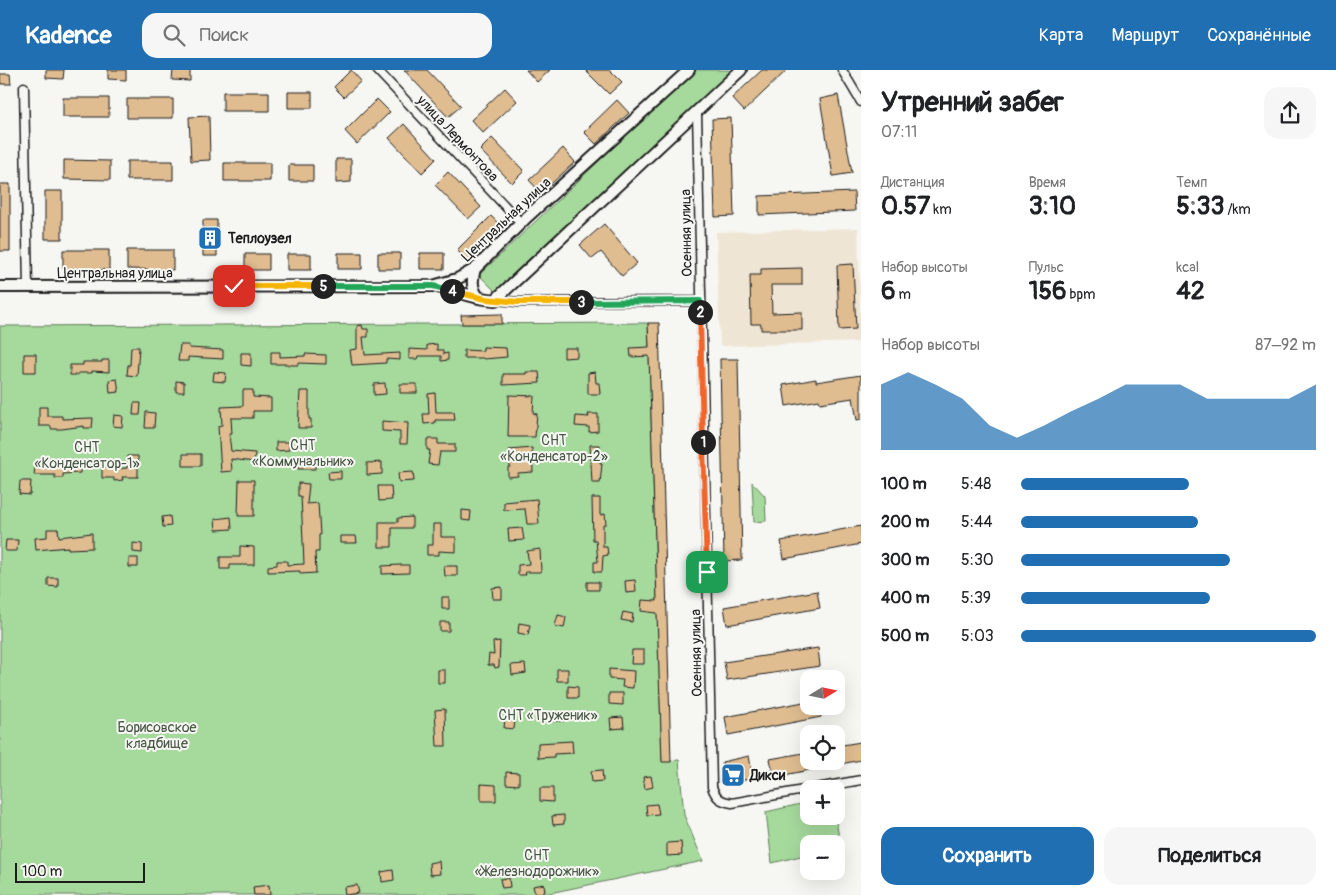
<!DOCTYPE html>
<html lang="ru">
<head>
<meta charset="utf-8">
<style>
	body { margin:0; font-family:Pangolin,sans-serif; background:#f6f6f6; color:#202124; height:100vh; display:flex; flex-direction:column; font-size:19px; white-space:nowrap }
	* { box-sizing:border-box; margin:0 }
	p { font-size:16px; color:#757577 }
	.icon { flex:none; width:28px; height:28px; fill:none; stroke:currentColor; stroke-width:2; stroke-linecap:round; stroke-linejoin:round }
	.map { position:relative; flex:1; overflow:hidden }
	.details { display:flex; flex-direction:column; background:#fff; width:475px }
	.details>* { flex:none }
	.needle { width:32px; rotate:80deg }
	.tools { position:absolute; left:800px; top:600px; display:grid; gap:10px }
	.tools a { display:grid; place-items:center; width:45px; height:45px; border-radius:10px; background:#fff; box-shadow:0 5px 20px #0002; font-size:25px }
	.scale { position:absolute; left:15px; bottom:12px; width:130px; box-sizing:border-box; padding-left:5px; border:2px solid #1c1c1c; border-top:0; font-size:14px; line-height:18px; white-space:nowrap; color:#1c1c1c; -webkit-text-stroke:4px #f6f6f2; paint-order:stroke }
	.pin { position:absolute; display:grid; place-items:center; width:42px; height:42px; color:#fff; margin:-21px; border-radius:10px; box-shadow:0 2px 8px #0006 }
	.km { position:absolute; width:25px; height:25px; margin:-12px; border-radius:50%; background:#222; color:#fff; font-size:14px; line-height:25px; text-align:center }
	.round { display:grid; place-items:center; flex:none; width:52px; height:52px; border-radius:15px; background:#f6f6f6 }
	.head { display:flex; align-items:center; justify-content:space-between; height:85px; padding:0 20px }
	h1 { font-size:28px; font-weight:700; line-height:38px }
	.figures { display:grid; grid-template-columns:repeat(3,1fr); gap:8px; height:85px; padding:5px 20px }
	.figures div { display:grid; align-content:center }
	.figures b { font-size:25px; font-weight:700 }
	.figures small { font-size:14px; font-weight:400 }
	.figures p { font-size:14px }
	.chart { height:140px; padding:10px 20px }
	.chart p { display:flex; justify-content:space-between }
	.chart svg { width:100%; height:90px; margin-top:5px; fill:#1f6fb2; opacity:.7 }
	.primary-button { display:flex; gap:10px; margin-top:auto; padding:10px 20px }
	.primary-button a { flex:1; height:58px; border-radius:15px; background:#1f6fb2; color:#fff; font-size:20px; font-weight:700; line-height:58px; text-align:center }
	.primary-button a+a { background:#f6f6f6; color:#202124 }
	ul { padding:0 20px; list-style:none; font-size:16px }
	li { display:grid; grid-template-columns:80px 60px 1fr; align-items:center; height:38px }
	li i { height:12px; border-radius:6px; background:#1f6fb2 }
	header { display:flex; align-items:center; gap:30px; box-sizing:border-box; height:70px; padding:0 25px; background:#1f6fb2; color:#fff }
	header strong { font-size:24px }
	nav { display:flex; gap:28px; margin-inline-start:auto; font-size:18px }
	.search { width:350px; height:45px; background:#f6f6f6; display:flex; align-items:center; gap:12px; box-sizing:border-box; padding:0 18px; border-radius:15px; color:#757577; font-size:19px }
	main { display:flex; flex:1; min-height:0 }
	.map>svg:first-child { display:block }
	.built { fill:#efe5d5 }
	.green { fill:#a6da9d; stroke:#617b5c }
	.building { fill:#e0bd91; stroke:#1c1c1c }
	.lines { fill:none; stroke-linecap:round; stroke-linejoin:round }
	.minor-casing { stroke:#1c1c1c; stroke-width:11 }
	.tertiary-casing { stroke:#1c1c1c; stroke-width:14 }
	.minor { stroke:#f6f6f2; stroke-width:8 }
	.tertiary { stroke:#f6f6f2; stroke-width:10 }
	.split-1-casing { stroke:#fff; stroke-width:10 }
	.split-2-casing { stroke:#fff; stroke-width:10 }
	.split-3-casing { stroke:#fff; stroke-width:10 }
	.split-4-casing { stroke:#fff; stroke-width:10 }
	.split-5-casing { stroke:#fff; stroke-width:10 }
	.split-6-casing { stroke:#fff; stroke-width:10 }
	.split-1 { stroke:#f0652b; stroke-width:6 }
	.split-2 { stroke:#f0652b; stroke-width:6 }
	.split-3 { stroke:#22a559; stroke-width:6 }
	.split-4 { stroke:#f5b400; stroke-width:6 }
	.split-5 { stroke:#22a559; stroke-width:6 }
	.split-6 { stroke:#f5b400; stroke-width:6 }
	.labels { text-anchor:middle; stroke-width:4; stroke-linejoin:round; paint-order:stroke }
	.street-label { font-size:14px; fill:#1c1c1c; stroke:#f6f6f2 }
	.poi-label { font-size:14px; font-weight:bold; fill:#1c1c1c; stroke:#f6f6f2; text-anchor:start }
	.park-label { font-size:14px; fill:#455543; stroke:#f6f6f2 }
</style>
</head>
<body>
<header>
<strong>Kadence</strong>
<div class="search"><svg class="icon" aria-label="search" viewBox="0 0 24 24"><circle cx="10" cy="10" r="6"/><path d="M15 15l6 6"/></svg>Поиск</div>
<nav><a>Карта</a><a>Маршрут</a><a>Сохранённые</a></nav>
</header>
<main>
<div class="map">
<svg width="861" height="825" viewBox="0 0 861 825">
	<rect width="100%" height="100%" fill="#f6f6f2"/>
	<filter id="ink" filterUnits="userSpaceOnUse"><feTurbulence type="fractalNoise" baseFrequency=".02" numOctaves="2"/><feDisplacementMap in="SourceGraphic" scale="10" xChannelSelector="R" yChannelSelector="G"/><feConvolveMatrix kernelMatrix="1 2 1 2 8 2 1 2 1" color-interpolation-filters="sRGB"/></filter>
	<g filter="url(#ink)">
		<!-- built -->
		<path class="built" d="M858,158L861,272L720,276L716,162Z"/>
		<!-- green -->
		<path class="green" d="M695,0H730L728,4L495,221L479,205Z
			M648,253L662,691L679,690L684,745L703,791L540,825H0V256Z
			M752,412L765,426L766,451L754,452Z
			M809,732V746H835L841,777L836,778V774H809V784L772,793L766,742Z"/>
		<!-- building -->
		<path class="building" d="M46,0H64L63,9L46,8Z
			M108,0H126V10L108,9Z
			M173,0H190V11L172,10Z
			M351,0L361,11L344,27L334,17Z
			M404,0H427L461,36L448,47Z
			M526,0H550L537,12Z
			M585,0H610L622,12L609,24Z
			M762,0H787L744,41L732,28Z
			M0,4H10L11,14H1Z
			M505,18L517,31L483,63L471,50Z
			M223,22H269V41H223Z
			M288,22H312V38H288Z
			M838,25L852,103L833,106L820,29Z
			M63,28H109V47H63Z
			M127,29H173V48H127Z
			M377,29L390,42L357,74L345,61Z
			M617,30L629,43L596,74L584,62Z
			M209,46L210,90L191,91L189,47Z
			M731,48L734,146L715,147L712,49Z
			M404,54L436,89L422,103L389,68Z
			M492,68L524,101L512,113L480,80Z
			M563,78L575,92L541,123L529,110Z
			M336,89H351V112L336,113Z
			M64,90L110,91V110L64,109Z
			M127,91H173V110H127Z
			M224,93H270V111H224Z
			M289,95H313V111H289Z
			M448,102L481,137L468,149L435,115Z
			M0,114H10V181H0Z
			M45,121H62V169H45Z
			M854,122L855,141L759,145V126Z
			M491,146L504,159L469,193L457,180Z
			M203,150H217V186H203Z
			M604,154L637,193L622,206L601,182L592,189L580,175Z
			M63,180H109V200L63,199Z
			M127,180H173V200L127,199Z
			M338,183H362V199H338Z
			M378,183H400V199H378Z
			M420,183H444V199H420Z
			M245,184H269V200H245Z
			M287,184H311V200H287Z
			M853,194L856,259L839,260L837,195Z
			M802,198V215H771L772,243L802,242V260H761V254H751L750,205H761V199Z
			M502,244V254H462L461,245Z
			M648,253H659L671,692H662L657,543L641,541L642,530L657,531L649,286L631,287L630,278L649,277Z
			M362,255L363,259H368V267H363L365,285L400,283V290L386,289V293L352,295L350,280L357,279V256Z
			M437,274V280H443V284L448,283V290L441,291V286H418L417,289H409V279L427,280V275Z
			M180,275H189V278L223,280V289L188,287V291H178Z
			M131,277H139L137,306L127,305L128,295H130Z
			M483,277L506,278L507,287L484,289L483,288H464V280L483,281Z
			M564,278H577V287L564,288Z
			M271,282H280V287L305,286V284L326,285V294L298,293V295H288V294H271Z
			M241,283H251V296L241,295Z
			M24,284H36V302H24Z
			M720,289H738L742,490L724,491Z
			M102,290H109V302L92,301V303H78V305H70V295H83V292H102Z
			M214,302L226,303L225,312L213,311Z
			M526,302H539L540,313L503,315V304H526Z
			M595,302L596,313H599L600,324H588V303Z
			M861,305V349L857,350L853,328L820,333L819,330L786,336L783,315L816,309V312Z
			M117,309L119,322L110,323L109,310Z
			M176,311L184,312V322H176Z
			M385,313L386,324L374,325V314Z
			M400,314H417V323H400Z
			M243,320H253V327L271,328V341H253V348H231L232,364H229L231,381L255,383L254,392L231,389L232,401L221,402L218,356L222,355L221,337L243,336Z
			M300,321H309V349H311V358H298Z
			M435,323L436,342H454L455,350H435V353L424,354L423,344H429L428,324Z
			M509,325L534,326L533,343L537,344L535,367H508Z
			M134,333H141L140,345H133Z
			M39,337H47V346H62V349L93,348L92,358H84V356L62,359H51V356H39Z
			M146,342L155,343L154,358H145Z
			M588,344H598V361L589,362V357L575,356L576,346L589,347Z
			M114,345L123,346L122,357L113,356Z
			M382,351L408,353L407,374H400V362L382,361Z
			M427,369H438V374H455V382H440L438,395L428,394L430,380H427Z
			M276,372H289V380L276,381Z
			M590,375H600V394H602L600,413H592Z
			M532,378L533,402L518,403V406L508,407V397H510L509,380Z
			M183,384H201V396H183Z
			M127,386H138V407H122L123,410L114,411V408H102V397H111V399L127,398Z
			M298,389H315V399H298Z
			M382,392V404L367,405V393Z
			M70,395H80V403L63,404V408H55V405H34L35,397H70Z
			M341,401V409H329L328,402Z
			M413,402L414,411L399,412L398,403Z
			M239,410H254V446H238Z
			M20,411H31L30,425L19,424Z
			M298,413L309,414L307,434L318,433L320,465H319V482H315L316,503L300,504V501L268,502V496L277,495V491H287V495L304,494L301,426H298Z
			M378,416H391L392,430L379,431Z
			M592,428H600V445L605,444L606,454H603V477H607L608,485L603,486L602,502H594V492H598L596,470H593Z
			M537,429L539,454H527L525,439L504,440V432Z
			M462,440L471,441L470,451L462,450Z
			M170,446L171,456L163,457L162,447Z
			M231,447L232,459L216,460L215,449Z
			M412,447V458H392V477H379V452H398V448Z
			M433,454H441V467H456V482L439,481V485H427V475H433Z
			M861,456V474L784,489L781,471Z
			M522,458L524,470L509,471L508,459Z
			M47,459H58L59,467L92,463V478L68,479V477L36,480L35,468L47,467Z
			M340,466H356L357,473H340Z
			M6,470H18L17,481H5Z
			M133,473L142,474V483L133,482Z
			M240,476L254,477V495H230V499H220V487H240Z
			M540,479L541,502H525L526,505H518V495L529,494L527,481Z
			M129,488H138V497H129Z
			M400,495H409V503L382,504V496Z
			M444,496H457V506H445Z
			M48,508H58V517L48,516Z
			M635,510L636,522L626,523L625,511Z
			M587,512H599V520H587Z
			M502,517V529H493L492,518Z
			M817,521L820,538L727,555L724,537Z
			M442,527H449V539H442Z
			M623,542L633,544L632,552L621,550Z
			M558,545L566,547L564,558L555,556Z
			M440,552H449V561H440Z
			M519,553L530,555L528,565L518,563Z
			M500,571L499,597L495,598L494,595H488L489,584L494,585L493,572Z
			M818,578L820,596L727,610L724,592Z
			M632,580H644V594H631Z
			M525,594L526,603L512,605L511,595Z
			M557,599H568V611H557Z
			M609,599L634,601L633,618L622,617L623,610L609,609Z
			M438,600H445V613H438Z
			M568,616L578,617V628H568Z
			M609,623H623V635L609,634Z
			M809,631V636H819L821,647L728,665L725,647Z
			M445,639L446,676H437L435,640Z
			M550,642L564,643V651H550Z
			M623,647L624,658L611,659L610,648Z
			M505,648L515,649L514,659L504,658Z
			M572,671L573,683L554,684V687L538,688V673Z
			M861,672V690L774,707L770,689L809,682V691H836V676Z
			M749,686L753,708L727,714L722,692Z
			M602,700L603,711L592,712L591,701Z
			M506,702L519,703V715L506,714Z
			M651,706L653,717L645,719L643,707Z
			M481,714L496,715V731H481Z
			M540,718H553V732L540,731Z
			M657,734L659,744L647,745L646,735Z
			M564,745V754L553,755L552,746Z
			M681,772L682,785L667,786V773Z
			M439,791L440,804L430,805L429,793Z
			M393,800L394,810L382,812L381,802Z
			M509,808L510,817L502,818L500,809Z
			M544,814L545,822L535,824L533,816Z
			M269,815L270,825H254L253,817Z
			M357,815L359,823L345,825L344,817Z"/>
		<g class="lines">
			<!-- minor casing -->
			<g class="minor-casing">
				<path id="minor" d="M377,0L521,153
					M842,0L861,32
					M24,17L28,217
					M697,42L712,717C716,728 720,731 732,733L809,719
					M495,230L518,232L700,231
					M811,719L861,710"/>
			</g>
			<!-- tertiary casing -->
			<g class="tertiary-casing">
				<path id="tertiary" d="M475,199C472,210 471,218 479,228
					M434,216L479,228L495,230L741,0
					M0,217L433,216L457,209L475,199L527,147L689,0"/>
			</g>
			<!-- minor -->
			<use href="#minor" class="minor"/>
			<!-- tertiary -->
			<use href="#tertiary" class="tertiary"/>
		</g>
	</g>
	<g class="lines" filter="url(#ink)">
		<!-- split-1 casing -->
		<g class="split-1-casing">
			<path id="split-1" d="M703,372L707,502"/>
		</g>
		<!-- split-2 casing -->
		<g class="split-2-casing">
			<path id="split-2" d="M700,242L703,372"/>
		</g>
		<!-- split-3 casing -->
		<g class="split-3-casing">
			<path id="split-3" d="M581,232L700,231V242"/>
		</g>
		<!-- split-4 casing -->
		<g class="split-4-casing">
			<path id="split-4" d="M452,221L486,229L518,232H581"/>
		</g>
		<!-- split-5 casing -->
		<g class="split-5-casing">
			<path id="split-5" d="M323,216H433L452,221"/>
		</g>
		<!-- split-6 casing -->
		<g class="split-6-casing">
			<path id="split-6" d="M234,216H323"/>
		</g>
		<!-- split-1 -->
		<use href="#split-1" class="split-1"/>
		<!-- split-2 -->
		<use href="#split-2" class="split-2"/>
		<!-- split-3 -->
		<use href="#split-3" class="split-3"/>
		<!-- split-4 -->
		<use href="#split-4" class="split-4"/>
		<!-- split-5 -->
		<use href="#split-5" class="split-5"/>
		<!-- split-6 -->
		<use href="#split-6" class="split-6"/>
	</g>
	<!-- icons -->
	<defs>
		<g id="building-square" transform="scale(1.25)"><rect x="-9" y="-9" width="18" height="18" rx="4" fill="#1f6fb2" stroke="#f6f6f2"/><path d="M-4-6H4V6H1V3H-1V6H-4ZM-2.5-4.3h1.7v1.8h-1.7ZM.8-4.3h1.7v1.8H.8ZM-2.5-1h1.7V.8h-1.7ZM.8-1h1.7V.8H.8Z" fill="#fff"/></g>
		<g id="supermarket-square" transform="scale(1.25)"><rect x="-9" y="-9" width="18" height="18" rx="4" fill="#1f6fb2" stroke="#f6f6f2"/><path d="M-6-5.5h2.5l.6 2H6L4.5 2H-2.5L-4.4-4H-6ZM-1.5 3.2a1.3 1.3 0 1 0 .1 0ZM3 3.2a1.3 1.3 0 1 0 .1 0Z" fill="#fff"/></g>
	</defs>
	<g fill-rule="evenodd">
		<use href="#building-square" x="210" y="168"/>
		<use href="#supermarket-square" x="733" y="705"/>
	</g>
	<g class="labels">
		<!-- street labels -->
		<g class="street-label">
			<text transform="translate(458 68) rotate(47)" y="5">улица Лермонтова</text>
			<text transform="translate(506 149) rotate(-43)" y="5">Центральная улица</text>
			<text transform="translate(686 163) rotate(-91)" y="5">Осенняя улица</text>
			<text x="115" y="208">Центральная улица</text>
			<text transform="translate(696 583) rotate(-91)" y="5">Осенняя улица</text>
		</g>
		<!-- poi labels -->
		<g class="poi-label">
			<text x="228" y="173">Теплоузел</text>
			<text x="750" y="710">Дикси</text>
		</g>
		<!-- park labels -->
		<g class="park-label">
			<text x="554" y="375">СНТ<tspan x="554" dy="16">«Конденсатор-2»</tspan></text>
			<text x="303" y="380">СНТ<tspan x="303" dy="16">«Коммунальник»</tspan></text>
			<text x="87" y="382">СНТ<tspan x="87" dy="16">«Конденсатор-1»</tspan></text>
			<text x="548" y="650">СНТ «Труженик»</text>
			<text x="157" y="662">Борисовское<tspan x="157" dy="16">кладбище</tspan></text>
			<text x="537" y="790">СНТ<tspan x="537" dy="16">«Железнодорожник»</tspan></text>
		</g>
	</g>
</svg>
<div class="tools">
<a><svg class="needle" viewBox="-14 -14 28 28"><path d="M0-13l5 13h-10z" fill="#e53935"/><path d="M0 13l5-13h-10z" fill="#757577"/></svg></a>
<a><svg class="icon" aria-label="locate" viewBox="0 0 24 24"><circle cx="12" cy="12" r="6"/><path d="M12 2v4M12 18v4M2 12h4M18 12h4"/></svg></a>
<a>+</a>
<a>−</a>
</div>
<div class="scale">100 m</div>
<div class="pin" style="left:707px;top:502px;background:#1e9e55"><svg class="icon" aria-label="arrive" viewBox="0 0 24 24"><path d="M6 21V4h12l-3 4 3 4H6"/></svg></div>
<div class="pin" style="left:234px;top:216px;background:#d93025"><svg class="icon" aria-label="check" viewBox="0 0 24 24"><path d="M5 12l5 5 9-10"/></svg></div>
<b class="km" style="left:703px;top:372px">1</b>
<b class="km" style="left:700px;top:242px">2</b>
<b class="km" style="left:581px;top:232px">3</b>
<b class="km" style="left:452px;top:221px">4</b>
<b class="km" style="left:323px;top:216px">5</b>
</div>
<section class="details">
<div class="head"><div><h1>Утренний забег</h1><p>07:11</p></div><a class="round"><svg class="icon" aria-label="share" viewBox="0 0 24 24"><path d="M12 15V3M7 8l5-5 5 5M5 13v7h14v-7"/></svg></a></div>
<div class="figures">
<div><p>Дистанция</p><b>0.57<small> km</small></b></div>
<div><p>Время</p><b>3:10</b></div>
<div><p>Темп</p><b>5:33<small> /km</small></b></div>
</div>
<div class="figures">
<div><p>Набор высоты</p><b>6<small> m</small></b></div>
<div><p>Пульс</p><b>156<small> bpm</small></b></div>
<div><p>kcal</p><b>42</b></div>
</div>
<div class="chart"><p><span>Набор высоты</span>87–92 m</p>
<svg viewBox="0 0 160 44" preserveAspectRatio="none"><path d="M0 44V12L10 6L20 12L30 19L40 32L50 38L60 32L70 25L80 19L90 12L100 12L110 12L120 19L130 19L140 19L150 19L160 12V44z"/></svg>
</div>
<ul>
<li><b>100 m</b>5:48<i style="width:57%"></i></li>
<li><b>200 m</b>5:44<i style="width:60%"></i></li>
<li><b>300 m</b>5:30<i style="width:71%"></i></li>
<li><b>400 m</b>5:39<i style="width:64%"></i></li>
<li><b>500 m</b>5:03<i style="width:100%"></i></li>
</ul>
<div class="primary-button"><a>Сохранить</a><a>Поделиться</a></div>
</section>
</main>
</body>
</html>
